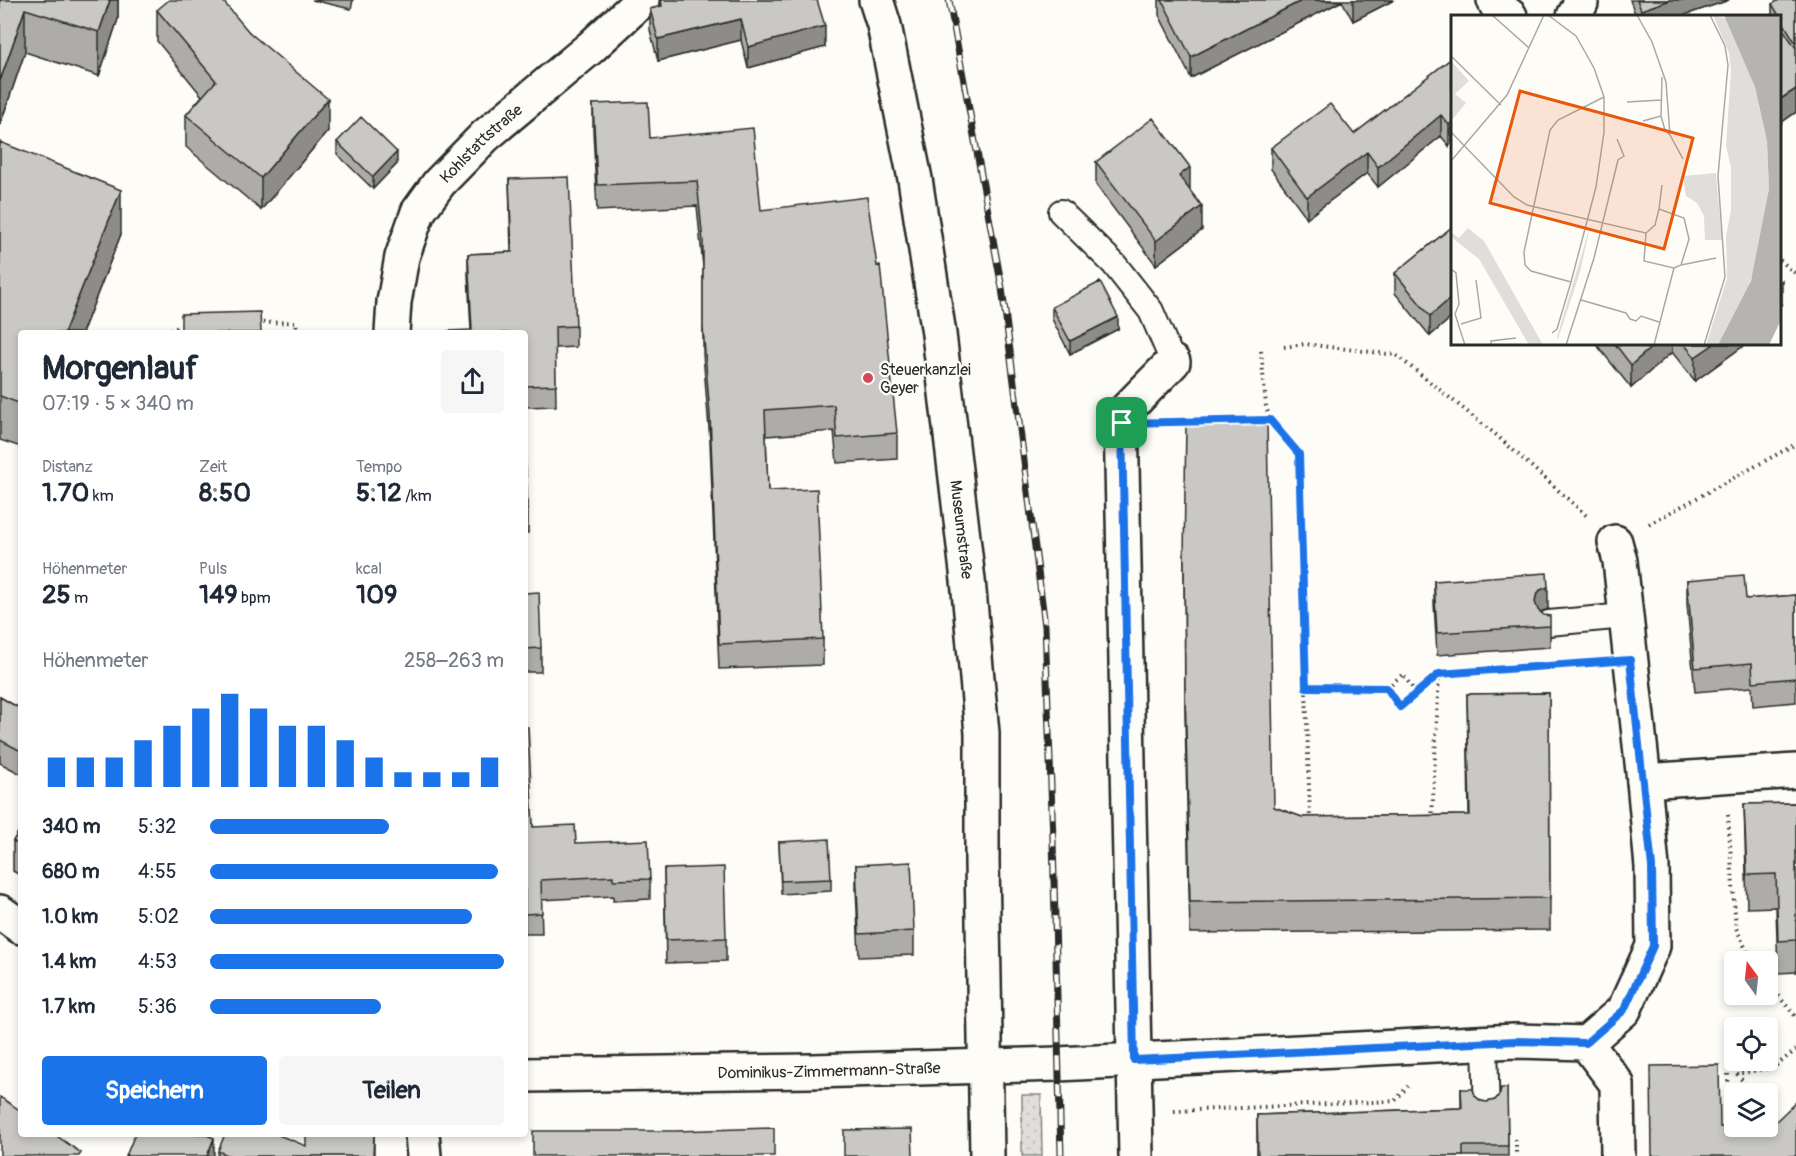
<!DOCTYPE html>
<html lang="de">
<head>
<meta charset="utf-8">
<style>
	body { margin:0; font-family:Pangolin,sans-serif; background:#f6f6f7; color:#1f2937; height:100vh; display:flex; flex-direction:column; font-size:22px; white-space:nowrap }
	* { box-sizing:border-box; margin:0 }
	p { font-size:20px; color:#747a83 }
	.icon { flex:none; width:33px; height:33px; fill:none; stroke:currentColor; stroke-width:2; stroke-linecap:round; stroke-linejoin:round }
	.map { position:relative; flex:1; overflow:hidden }
	.panel { position:absolute; left:18px; top:330px; width:510px; height:807px; display:flex; flex-direction:column; background:#fff; border-radius:6px; box-shadow:0 3px 9px #0003 }
	.panel>* { flex:none }
	.needle { width:39px; rotate:345deg }
	.controls { position:absolute; left:1724px; top:951px; display:grid; gap:12px }
	.controls a { display:grid; place-items:center; width:54px; height:54px; border-radius:6px; background:#fff; box-shadow:0 3px 9px #0003; font-size:30px }
	.pin { position:absolute; display:grid; place-items:center; width:51px; height:51px; color:#fff; margin:-26px; border-radius:12px; box-shadow:0 3px 9px #0006 }
	.round { display:grid; place-items:center; flex:none; width:63px; height:63px; border-radius:6px; background:#f6f6f7 }
	.overview { display:flex; align-items:center; justify-content:space-between; height:102px; padding:0 24px }
	h1 { font-size:33px; font-weight:700; line-height:45px }
	.figures { display:grid; grid-template-columns:repeat(3,1fr); gap:9px; height:102px; padding:6px 24px }
	.figures div { display:grid; align-content:center }
	.figures b { font-size:26px; font-weight:700 }
	.figures small { font-size:16px; font-weight:400 }
	.figures p { font-size:16px }
	.chart { height:168px; padding:12px 24px }
	.chart p { display:flex; justify-content:space-between }
	.chart svg { width:100%; height:108px; margin-top:6px; stroke:#1a73e8; stroke-width:6 }
	.action { display:flex; gap:12px; margin-top:auto; padding:12px 24px }
	.action a { flex:1; height:69px; border-radius:6px; background:#1a73e8; color:#fff; font-size:24px; font-weight:700; line-height:69px; text-align:center }
	.action a+a { background:#f6f6f7; color:#1f2937 }
	ul { padding:0 24px; list-style:none; font-size:20px }
	li { display:grid; grid-template-columns:96px 72px 1fr; align-items:center; height:45px }
	li i { height:15px; border-radius:8px; background:#1a73e8 }
	.map>svg:first-child { display:block }
	.grass { fill:url(#grass-dots); stroke:#858482; stroke-width:1.5 }
	.lines { fill:none; stroke-linecap:round; stroke-linejoin:round }
	.service-casing { stroke:#2b2b2b; stroke-width:28 }
	.minor-casing { stroke:#2b2b2b; stroke-width:38 }
	.path { stroke:#2b2b2b; stroke-width:4; stroke-dasharray:1.5 4.5; stroke-linecap:butt }
	.service { stroke:#fdfcf7; stroke-width:24 }
	.minor { stroke:#fdfcf7; stroke-width:33 }
	.rail-casing { stroke:#2b2b2b; stroke-width:7 }
	.rail { stroke:#fdfcf7; stroke-width:4.5; stroke-dasharray:14; stroke-linecap:butt }
	.wall { fill:#adaca9; stroke:#2b2b2b; stroke-width:1.5 }
	.shaded-wall { fill:#8d8c89; stroke:#2b2b2b; stroke-width:1.5 }
	.building { fill:#c9c8c4; stroke:#2b2b2b; stroke-width:1.5 }
	.route-casing { stroke:#fff; stroke-width:12 }
	.route { stroke:#1a73e8; stroke-width:8 }
	.poi-dot { fill:#d1495b; stroke:#fdfcf7; stroke-width:2 }
	.labels { text-anchor:middle; stroke-width:4.5; stroke-linejoin:round; paint-order:stroke }
	.street-label { font-size:16px; fill:#2b2b2b; stroke:#fdfcf7 }
	.poi-label { font-size:16px; fill:#2b2b2b; stroke:#fdfcf7; text-anchor:start }
	.inset-road { fill:none; stroke:#a9a8a5; stroke-width:1.5 }
	.view { fill:#e8590c; fill-opacity:0.15; stroke:#e8590c; stroke-width:3 }
	.inset-edge { fill:none; stroke:#2b2b2b; stroke-width:3 }
</style>
</head>
<body>
<div class="map">
<svg width="1796" height="1156" viewBox="0 0 1796 1156">
	<defs>
		<pattern id="grass-dots" width="8" height="8" patternUnits="userSpaceOnUse" patternTransform="scale(1.5)"><rect width="8" height="8" fill="#dfdeda"/><path d="M2 2h.1M6 6h.1" fill="none" stroke="#c0bfbb" stroke-width="1.8" stroke-linecap="round"/></pattern>
	</defs>
	<rect width="100%" height="100%" fill="#fdfcf7"/>
	<filter id="ink" filterUnits="userSpaceOnUse"><feTurbulence type="fractalNoise" baseFrequency=".0167" numOctaves="2"/><feDisplacementMap in="SourceGraphic" scale="12" xChannelSelector="R" yChannelSelector="G"/><feConvolveMatrix kernelMatrix="1 2 1 2 8 2 1 2 1" color-interpolation-filters="sRGB"/></filter>
	<g filter="url(#ink)">
		<!-- grass -->
		<path class="grass" d="M1022,1095H1041L1042,1156H1022Z"/>
		<g class="lines">
			<!-- service casing -->
			<g class="service-casing">
				<path id="service" d="M1061,212L1114,264L1151,311L1173,362
					M1549,623L1625,616
					M1485,1043L1487,1118"/>
			</g>
			<!-- minor casing -->
			<g class="minor-casing">
				<g id="minor">
					<path id="s1" d="M876,0L884,25L915,179L939,334L968,580L982,733V861L987,1156"/>
					<path d="M1494,0L1497,6L1510,16"/>
					<path d="M1574,16L1581,3L1580,0"/>
					<path id="s2" d="M392,333L394,302L402,257L418,212L439,183L485,136L590,48L642,0"/>
					<path d="M1615,542L1620,561L1644,781"/>
					<path d="M0,912L21,927"/>
					<path d="M1586,1043L1624,1010L1653,946L1652,867L1644,781L1796,771"/>
					<path id="s3" d="M525,1075L812,1071L1058,1064L1515,1041L1586,1043L1617,1084L1618,1156"/>
					<path d="M422,1134L424,1156"/>
					<path d="M1136,1156L1121,415L1173,362"/>
				</g>
			</g>
			<!-- path -->
			<path class="path" d="M1780,260L1796,274
				M257,323L296,322L297,333
				M158,333L183,326
				M1284,347L1305,344L1396,355L1495,434L1587,516
				M1261,351L1266,406L1270,420L1299,454L1310,821
				M1170,422L1270,420
				M1649,524L1796,444
				M1306,687L1387,688L1400,707L1439,674
				M1387,688L1403,674L1417,695
				M1728,815L1736,928L1752,962
				M1432,819L1439,674L1592,664
				M1767,982L1796,1017
				M1728,1074L1731,1130
				M1753,1094L1737,1074L1774,1067L1796,1050
				M1174,1111L1395,1101L1408,1086
				M1767,1112L1777,1126
				M1516,1139V1156"/>
			<!-- service -->
			<use href="#service" class="service"/>
			<!-- minor -->
			<use href="#minor" class="minor"/>
			<!-- rail casing -->
			<g class="rail-casing">
				<path id="rail" d="M949,0L1002,288L1045,626L1053,839L1061,1156"/>
			</g>
			<!-- rail -->
			<use href="#rail" class="rail"/>
		</g>
		<!-- wall -->
		<path class="wall" d="M0,0H118V19L99,76L25,52L0,125Z
			M312,0H353L351,9Z
			M661,0H817L825,47L748,68L741,40L658,61L650,30V9L661,6Z
			M1159,0H1394L1353,21L1342,1L1191,78L1159,15Z
			M1630,0H1729L1682,16H1636Z
			M1796,0V112L1779,124V16H1772V4Z
			M157,10L249,32L328,131L261,210L186,147V115L202,96L157,41Z
			M1452,58L1449,146L1441,136L1378,187L1367,173L1307,218L1271,169V148L1354,134Z
			M593,104L650,138L761,210L897,433V459L837,463L834,431L766,436L768,491L823,639V665L719,669L710,441L703,354V267L697,206L597,211L593,130Z
			M0,142L121,234L82,333H21V447L0,440Z
			M337,142L397,164L373,189L337,154Z
			M1096,162L1202,230L1156,265L1096,185Z
			M509,179L576,326V347L555,348L556,406L525,407V333L471,330L468,275V254L511,252Z
			M1452,227V317L1430,336L1395,293V273Z
			M1052,307L1118,329L1070,354L1052,319Z
			M1596,344H1746L1695,381L1672,352L1631,388Z
			M525,458L528,509V533H525Z
			M1184,557L1274,807L1302,817L1469,815L1467,694L1549,693L1550,930L1190,933L1185,717Z
			M1687,580L1746,599L1796,595V702L1753,706L1752,687L1695,692L1687,604Z
			M1434,581L1548,609L1540,612L1550,626V647L1437,655L1434,603Z
			M525,593L541,648V672H525Z
			M0,697L17,707L21,700V774L0,763Z
			M525,727L533,827L576,843L650,879V899L613,901V896L541,900L542,934H525Z
			M1796,803V972L1778,973L1776,907L1747,908L1744,804Z
			M21,828V876L13,871V841Z
			M779,842L831,879V891L781,894Z
			M856,865L914,931V955L859,957L856,888Z
			M664,869L726,938V961L666,963Z
			M1507,1088L1508,1156H1257V1115L1461,1108V1089L1475,1096L1481,1101L1487,1102L1495,1100Z
			M374,1134V1156H218V1151L306,1146Z"/>
		<!-- shaded-wall -->
		<path class="shaded-wall" d="M110,0H118V19L99,76V32Z
			M1303,0L1342,1L1191,78V57Z
			M1353,0H1394L1353,21Z
			M1670,0H1729L1682,16H1641V10Z
			M25,9V52L0,125V81Z
			M741,19V40L658,61V39Z
			M825,26V47L748,68V47Z
			M1796,89V112L1779,124V100Z
			M328,99V131L261,210V178Z
			M1441,115V136L1378,187V167Z
			M1452,122V143L1449,146V125Z
			M397,152V164L373,189V177Z
			M1367,152V173L1307,218V197Z
			M1190,167V191L1179,176Z
			M121,190V234L82,333H64Z
			M1202,206V230L1156,265V241Z
			M1782,280V304L1779,307V283Z
			M1452,297V317L1430,336V316Z
			M1118,317V329L1070,354V341Z
			M1655,344H1672V352L1631,388V365Z
			M1714,344H1746L1695,381V357Z
			M1548,587V609L1540,612L1536,618L1535,602L1536,596L1540,590Z
			M214,1138V1156H207Z"/>
		<!-- building -->
		<path class="building" d="M0,0H110L99,32L25,9L0,81Z
			M169,0H222L249,32L328,99L261,178L186,115L216,81L157,10Z
			M661,0H817L825,26L748,47L741,19L658,39L650,9L662,6Z
			M1162,0H1303L1191,57Z
			M1637,0H1670L1641,10Z
			M1779,0H1796V41L1795,42L1772,4Z
			M1782,28L1796,48V89L1779,100V30Z
			M1452,58V122L1449,125L1441,115L1378,167L1367,152L1307,197L1271,148L1330,104L1354,134Z
			M648,102L650,138L753,128L761,210L867,197L877,266L880,265L897,433L837,438L834,405L765,410L768,491L817,489L823,639L719,644L710,415L703,328V242L697,181L597,185L593,104Z
			M361,117L397,152L373,177L337,142Z
			M1153,118L1190,167L1179,176L1202,206L1156,241L1096,162Z
			M0,142L121,190L64,333H21V404L0,396Z
			M569,177L576,326L555,327L556,385L525,386V333H447V331L472,330L468,254L512,252L509,179Z
			M1452,227V297L1430,316L1395,273Z
			M1100,282L1118,317L1070,341L1052,307Z
			M260,312L261,333H181V314Z
			M1615,344H1655L1631,365Z
			M1684,344H1714L1695,357Z
			M1186,423L1267,424L1274,807L1302,817L1470,815L1467,694L1549,693L1550,898L1190,902L1185,685L1184,557Z
			M525,458L528,509L525,510Z
			M1547,573L1548,587L1540,590L1536,596L1535,602L1538,610L1544,615L1550,616V626L1437,633L1434,581Z
			M1744,575L1746,599L1796,595V678L1753,682L1752,663L1695,668L1687,580Z
			M539,592L541,648L525,649V593Z
			M0,697L17,707L21,700V751L0,740Z
			M525,727H528L533,827L575,825L576,843L648,840L650,879L613,880V876L541,880L542,913L525,914Z
			M1796,803V940L1778,941L1776,874L1747,875L1744,804Z
			M21,828V846L13,841Z
			M829,839L831,879L781,881L779,842Z
			M911,862L914,931L859,934L856,865Z
			M724,867L726,938L666,940L664,869Z
			M1719,1065L1720,1127H1770L1796,1102V1156H1652L1651,1066Z
			M1501,1088H1507L1508,1146H1463V1156H1258L1257,1115L1462,1108L1461,1089H1473L1475,1096L1481,1101L1487,1102L1495,1100L1500,1094Z
			M0,1097L21,1111V1134H54L81,1153L79,1156H0Z
			M774,1128V1156H533V1131H676Z
			M912,1129L913,1156H844V1130Z
			M135,1134H204L214,1138L207,1156H126Z
			M225,1134H276L306,1146V1134H374L373,1156H230L218,1151Z"/>
	</g>
	<g class="lines" filter="url(#ink)">
		<!-- route casing -->
		<g class="route-casing">
			<path id="route" d="M1270,420L1299,454L1306,687L1387,688L1400,707L1439,674L1630,660L1652,867L1653,946L1624,1010L1586,1043L1515,1041L1134,1060L1122,423Z"/>
		</g>
		<!-- route -->
		<use href="#route" class="route"/>
	</g>
	<!-- markers -->
	<circle class="poi-dot" cx="868" cy="378" r="6"/>
	<g class="labels">
		<!-- street labels -->
		<g class="street-label">
			<text dy="6" stroke="none"><textPath href="#s2" startOffset="218">Kohlstattstraße</textPath></text>
			<text dy="6" stroke="none"><textPath href="#s1" startOffset="537">Museumstraße</textPath></text>
			<text dy="6" stroke="none"><textPath href="#s3" startOffset="304">Dominikus-Zimmermann-Straße</textPath></text>
		</g>
		<!-- poi labels -->
		<g class="poi-label">
			<text x="880" y="375">Steuerkanzlei<tspan x="880" dy="18">Geyer</tspan></text>
		</g>
	</g>
	<!-- overview -->
	<g transform="translate(1451 15)">
		<rect width="330" height="330" fill="#fdfcf7"/>
		<path d="M0,46L18,66L4,79L15,88L0,106ZM140,208L129,257L107,324L106,322ZM17,213L33,226L92,330H78L28,244L0,222V217L8,223Z" fill="#dfdeda"/>
		<path d="M262,0L276,4L304,72L316,126L318,174L307,244L293,284L267,330H255L276,263L275,221L280,195V153L275,131L280,56L278,38ZM265,158L271,225H254L253,201L246,188L235,181L232,161Z" fill="#dfdeda"/>
		<path d="M273,0H330V305L318,330H267L300,266L318,174L316,126L304,72Z" fill="#b5b4b1"/>
		<path class="inset-road" d="M41,0L78,33M97,0L125,21L143,53L153,82V117L145,172L120,267L80,256L74,250L73,237L99,115L107,105L153,82M186,0L201,27L215,67L219,120L214,115L210,101L211,62M0,41L50,90M176,87L210,85M192,106L210,101M0,117L63,182L76,190L195,218L193,246L223,253L203,330M219,120L232,144M0,146L56,80L93,0M208,194L211,170M195,218L204,210L208,194L233,203L238,224L230,250L223,253M230,250L265,243M0,254L5,258L8,289L4,299M130,285L175,298L179,304L185,306L190,301L208,307M4,299L14,330M10,309L30,303L25,265M101,318L106,314L120,267M40,330V326L65,323M115,330L143,243L167,145L173,141L166,124M253,330L274,262L267,161L277,50L274,31L259,0"/>
		<path class="view" d="M69,76L242,123L213,234L39,188Z"/>
		<rect width="330" height="330" class="inset-edge"/>
	</g>
</svg>
<div class="controls">
<a><svg class="needle" viewBox="-14 -14 28 28"><path d="M0-13l5 13h-10z" fill="#e53935"/><path d="M0 13l5-13h-10z" fill="#747a83"/></svg></a>
<a><svg class="icon" aria-label="locate" viewBox="0 0 24 24"><circle cx="12" cy="12" r="6"/><path d="M12 2v4M12 18v4M2 12h4M18 12h4"/></svg></a>
<a><svg class="icon" aria-label="layers" viewBox="0 0 24 24"><path d="M12 4l9 5-9 5-9-5zM3 14l9 5 9-5"/></svg></a>
</div>
<div class="pin" style="left:1122px;top:423px;background:#1e9e55"><svg class="icon" aria-label="arrive" viewBox="0 0 24 24"><path d="M6 21V4h12l-3 4 3 4H6"/></svg></div>
<section class="panel">
<div class="overview"><div><h1>Morgenlauf</h1><p>07:19 · 5 × 340 m</p></div><a class="round"><svg class="icon" aria-label="share" viewBox="0 0 24 24"><path d="M12 15V3M7 8l5-5 5 5M5 13v7h14v-7"/></svg></a></div>
<div class="figures">
<div><p>Distanz</p><b>1.70<small> km</small></b></div>
<div><p>Zeit</p><b>8:50</b></div>
<div><p>Tempo</p><b>5:12<small> /km</small></b></div>
</div>
<div class="figures">
<div><p>Höhenmeter</p><b>25<small> m</small></b></div>
<div><p>Puls</p><b>149<small> bpm</small></b></div>
<div><p>kcal</p><b>109</b></div>
</div>
<div class="chart"><p><span>Höhenmeter</span>258–263 m</p>
<svg viewBox="0 0 160 44" preserveAspectRatio="none"><path d="M5 44V32M15 44V32M25 44V32M35 44V25M45 44V19M55 44V12M65 44V6M75 44V12M85 44V19M95 44V19M105 44V25M115 44V32M125 44V38M135 44V38M145 44V38M155 44V32"/></svg>
</div>
<ul>
<li><b>340 m</b>5:32<i style="width:61%"></i></li>
<li><b>680 m</b>4:55<i style="width:98%"></i></li>
<li><b>1.0 km</b>5:02<i style="width:89%"></i></li>
<li><b>1.4 km</b>4:53<i style="width:100%"></i></li>
<li><b>1.7 km</b>5:36<i style="width:58%"></i></li>
</ul>
<div class="action"><a>Speichern</a><a>Teilen</a></div>
</section>
</div>
</body>
</html>
